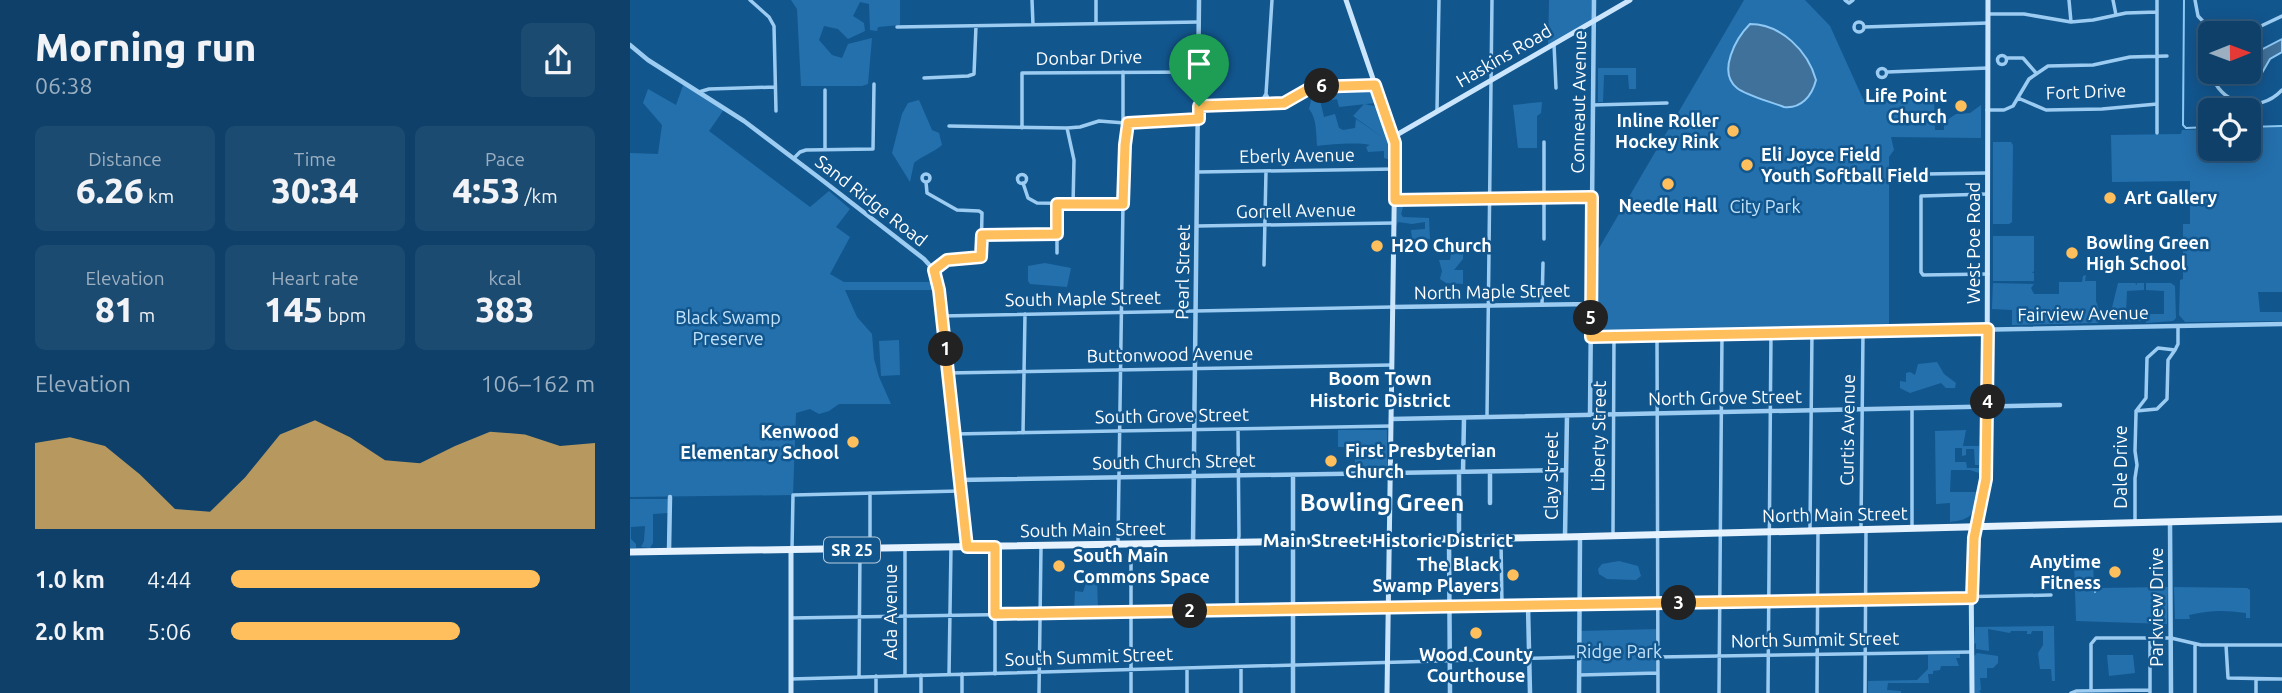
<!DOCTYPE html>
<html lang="en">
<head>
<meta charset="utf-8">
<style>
	body { margin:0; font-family:Ubuntu,sans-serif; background:#1c4b72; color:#f1f3f6; height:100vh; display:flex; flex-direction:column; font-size:26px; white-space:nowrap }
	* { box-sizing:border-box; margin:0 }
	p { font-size:23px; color:#9bafc1 }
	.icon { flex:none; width:38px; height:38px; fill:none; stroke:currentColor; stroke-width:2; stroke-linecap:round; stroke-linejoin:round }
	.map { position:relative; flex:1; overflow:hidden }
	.panel { display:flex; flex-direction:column; background:#0e406a; width:630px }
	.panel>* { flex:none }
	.needle { width:46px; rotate:89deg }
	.fabs { position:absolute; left:1568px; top:21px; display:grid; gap:14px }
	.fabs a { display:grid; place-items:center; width:63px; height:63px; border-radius:10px; background:#0e406a; box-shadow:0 4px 18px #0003,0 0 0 2px #2e597e; font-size:35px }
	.pin { position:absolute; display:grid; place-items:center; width:60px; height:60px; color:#fff; margin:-72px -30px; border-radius:50% 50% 50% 0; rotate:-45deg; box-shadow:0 0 7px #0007 }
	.pin .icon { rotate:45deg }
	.km { position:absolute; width:35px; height:35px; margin:-18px; border-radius:50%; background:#222; color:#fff; font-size:19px; line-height:35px; text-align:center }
	.round { display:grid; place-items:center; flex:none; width:74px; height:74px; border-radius:10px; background:#1c4b72 }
	.summary { display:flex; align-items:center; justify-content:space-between; height:119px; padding:0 35px }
	h1 { font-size:38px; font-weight:800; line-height:52px }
	.figures { display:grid; grid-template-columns:repeat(3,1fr); gap:10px; height:119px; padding:7px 35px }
	.figures div { display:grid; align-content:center; border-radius:10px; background:#1c4b72; text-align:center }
	.figures b { font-size:35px; font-weight:800 }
	.figures small { font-size:19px; font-weight:400 }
	.figures p { font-size:19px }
	.chart { height:196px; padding:14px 35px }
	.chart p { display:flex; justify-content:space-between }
	.chart svg { width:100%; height:126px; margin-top:7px; fill:#ffbf5c; opacity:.7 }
	ul { padding:0 35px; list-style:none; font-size:23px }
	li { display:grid; grid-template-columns:112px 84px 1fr; align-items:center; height:52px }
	li i { height:18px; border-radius:9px; background:#ffbf5c }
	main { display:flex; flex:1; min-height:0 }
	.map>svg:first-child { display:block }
	.green { fill:#2470ad }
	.water { fill:#40719b; stroke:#8ec9f5; stroke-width:2 }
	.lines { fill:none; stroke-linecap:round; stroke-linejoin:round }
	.stream { stroke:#8ec9f5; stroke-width:2 }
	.minor { stroke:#9cccf1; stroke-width:3.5 }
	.tertiary { stroke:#9cccf1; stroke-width:4.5 }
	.secondary { stroke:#cae5fc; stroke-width:5 }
	.primary { stroke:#e6f3ff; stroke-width:7 }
	.route-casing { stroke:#fff; stroke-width:14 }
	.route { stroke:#ffbf5c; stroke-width:9 }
	.poi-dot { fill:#ffbf5c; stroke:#12568e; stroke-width:2.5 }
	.labels { text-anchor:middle; stroke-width:5; stroke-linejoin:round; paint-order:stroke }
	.shield { fill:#12568e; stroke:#b8ccdd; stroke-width:2 }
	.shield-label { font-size:16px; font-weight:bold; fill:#fff }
	.street-label { font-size:18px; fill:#fff; stroke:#12568e }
	.poi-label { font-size:18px; font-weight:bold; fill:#fff; stroke:#12568e; text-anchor:start }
	.park-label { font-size:18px; fill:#c3e3fc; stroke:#12568e }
	.neighbourhood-label { font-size:19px; font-weight:bold; fill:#fff; stroke:#12568e }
	.district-label { font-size:24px; font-weight:bold; fill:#fff; stroke:#12568e }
</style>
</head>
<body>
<main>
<section class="panel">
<div class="summary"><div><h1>Morning run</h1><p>06:38</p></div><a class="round"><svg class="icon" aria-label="share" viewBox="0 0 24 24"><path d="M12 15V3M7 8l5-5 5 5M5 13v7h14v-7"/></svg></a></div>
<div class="figures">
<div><p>Distance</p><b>6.26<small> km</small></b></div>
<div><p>Time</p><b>30:34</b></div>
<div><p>Pace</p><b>4:53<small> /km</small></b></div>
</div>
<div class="figures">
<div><p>Elevation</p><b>81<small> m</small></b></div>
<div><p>Heart rate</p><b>145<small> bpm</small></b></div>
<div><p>kcal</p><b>383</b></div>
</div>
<div class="chart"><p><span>Elevation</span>106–162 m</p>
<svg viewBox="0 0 160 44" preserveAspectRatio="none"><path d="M0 44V14L10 12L20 15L30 25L40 37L50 38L60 26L70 11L80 6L90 12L100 20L110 21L120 15L130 10L140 11L150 15L160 14V44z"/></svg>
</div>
<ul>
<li><b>1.0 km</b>4:44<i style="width:85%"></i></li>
<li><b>2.0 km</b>5:06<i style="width:63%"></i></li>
</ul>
</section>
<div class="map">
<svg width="1652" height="693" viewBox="0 0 1652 693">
	<rect width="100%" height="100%" fill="#12568e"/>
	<!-- green -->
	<path class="green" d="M161,0H270V25L248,27L247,31L240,30L239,4L230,2L223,16L234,23L235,31L218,39L208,29L194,26L189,40L202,55L212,58L218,44L242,38L238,84L232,86H171L167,9Z
		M919,0H964V21L918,47Z
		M1114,0H1175L1200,26L1233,99C1243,99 1254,102 1263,101C1277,100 1290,97 1304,97L1305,130H1314V122L1326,114L1340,113L1351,105V138L1261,137L1264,150L1259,157V328L964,335L965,255Z
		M968,68H1006V89H999L998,75H974L973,102H968Z
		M54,83L95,108L79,131L180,207L199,191L220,209L206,227L220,237L200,274L214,282H306L308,290H215L227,317L242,334L244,359L249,377L261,404H209L199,411L189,414L180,409L166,413L163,495L0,497V153L28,154L32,125L13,103L18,89L46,105Z
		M740,86L743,87L747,99L745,103L709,107L707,99L696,101L695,99L690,100L694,117L705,114L709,128L713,130L725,128L726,119L755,139L723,116L734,104L749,107L761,138L759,139L761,156H758L761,160L754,158V151L738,152L736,147L740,145C728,142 701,144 687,146C686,134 687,118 679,109L684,88Z
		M289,100L302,130L309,133L312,145C303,153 293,155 284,163L280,182L262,153L272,114L278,103Z
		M912,102L911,113L907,116V148H888L883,105Z
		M1652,127V292H1628L1630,312H1652V321L1555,322L1549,315L1550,280L1553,279V224H1560V181L1482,182L1481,135L1551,134L1552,130L1580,129V149H1619V128Z
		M1363,142H1381L1383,145L1382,222L1379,224H1363Z
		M770,202H783V205L774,204L771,214L773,217L799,218L800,239L768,240L782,239L781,230L795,229V222L782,224L768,222L766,227L767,204Z
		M1363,236H1404V271L1402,273H1404V281H1363Z
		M821,253H833V259L824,270H833V284L816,283L810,279L812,271L809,260H820Z
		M415,263L441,268L437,287L400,284L398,281V266Z
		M1456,275L1455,281H1466V301L1472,319L1468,323L1382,325V310L1362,309L1363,283L1404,284L1401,288L1404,294H1429V282H1452L1453,276Z
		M1488,283H1505L1507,285V283H1514V290L1497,291L1496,313L1514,314V321L1482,322L1480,316Z
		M1516,283H1541L1545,286L1546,318L1543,321L1516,323V314H1534V291L1516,290Z
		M269,340L270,375L251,376L249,341Z
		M1307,362L1314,374L1326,383L1325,388H1316L1311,383L1280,393L1270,388V381L1276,382V373L1280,372L1285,375L1288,364Z
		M708,430H757V468L725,469V447H708Z
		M1336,430L1333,446H1349V465H1345L1344,449H1336V455L1332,456V448H1325V462H1336L1337,468H1349V473L1340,470H1321L1320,492H1349C1343,514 1344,519 1320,522V503L1306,504L1305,431Z
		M0,499H38V513L23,514V543L20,548L11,547L14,541L15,526L1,527V539L6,544V548H0Z
		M1460,557L1466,564H1463L1464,586L1469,588L1538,587L1537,624L1446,621L1444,562L1459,563Z
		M989,561L1008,566L1011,576L1006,580L977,579L969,574L968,569L972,564Z
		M457,580H467L468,610H444L445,591L453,592Z
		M1544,587L1617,588L1620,590V618H1616V613C1595,610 1580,610 1559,615L1560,619H1545Z
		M1424,626L1425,681H1422L1421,669H1410L1408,653L1413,645V631H1402L1401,634H1397V631H1381L1380,633L1358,629L1359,651L1346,649V643L1344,644L1345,627Z
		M1029,629V673L950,675L949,631Z
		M1347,653L1368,656V663L1363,668H1357V678H1350L1351,690L1349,691L1351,693H1344V656Z
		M1330,654V658H1326L1329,666H1311L1310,670L1303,671V674H1298L1299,683H1258L1257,690L1271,691V693H1238V681L1287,680L1298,669V655Z
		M1477,655H1503L1505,673L1479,676Z"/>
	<!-- water -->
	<path class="water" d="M1120,24C1151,24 1178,51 1186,80C1182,96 1171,109 1154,107C1142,102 1117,96 1107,88C1087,72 1106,38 1120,24Z
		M1652,39V52L1640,59L1632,73L1625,75L1619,72V56Z"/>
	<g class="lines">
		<!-- stream -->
		<path class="stream" d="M1554,0L1553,125L1556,128L1580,127
			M1619,127L1652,126
			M1465,592L1468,583"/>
		<!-- minor -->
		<path class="minor" d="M120,0L139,17L144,26L146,111
			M402,0L403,25
			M1215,0L1219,3L1223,0
			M1439,0L1441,22
			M1483,0L1486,15
			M1565,0L1568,16L1584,33
			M1358,14H1394L1441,22L1463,20L1496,13L1527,12
			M1224 27a5 5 0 1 1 10 0a5 5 0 1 1-10 0Z
			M466,22V0
			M267,27L569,22
			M1234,27L1358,23
			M1593,33L1606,29L1631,26L1652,16
			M924,44L926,88
			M1367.5 60a4.5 4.5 0 1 1 9 0a4.5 4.5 0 1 1-9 0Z
			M1376,58H1393L1406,73
			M1247.5 73a4.5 4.5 0 1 1 9 0a4.5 4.5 0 1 1-9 0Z
			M493,72V123
			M1257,72L1358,68
			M1581,72C1589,105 1629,115 1652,90
			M294,78L338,76L344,74L346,26
			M69,92L79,89L145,87
			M636,94L642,0
			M1388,98L1416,110L1472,109L1527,104
			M630,104L636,94L641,104
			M963,105L1037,103
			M569,106L650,104C664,102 669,90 682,87L745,85
			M807,110L809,0
			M1357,110H1374L1383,106L1399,79L1418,66L1463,65L1500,57L1537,56
			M319,126L437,128L450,127L469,121L508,124L569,119
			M392,128V73L569,72
			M437,128L444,160L443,205
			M1527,133V0
			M914,142V239
			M195,150V90
			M164,158L170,152L176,150L243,149L244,84
			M568,172L765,169
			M292 178a4 4 0 1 1 8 0a4 4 0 1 1-8 0Z
			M1296,174L1357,173
			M387.5 179a4.5 4.5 0 1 1 9 0a4.5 4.5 0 1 1-9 0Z
			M296,182L297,193L327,210L349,211L352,213L351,257L317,260L304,270
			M393,183L398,198L407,203L493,204
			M1358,194L1291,196V272L1293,275L1358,274
			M765,200L962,197
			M567,226L764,223
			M352,235L427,234
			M427,253V204
			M634,265L636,171
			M912,305L913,263
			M312,316L763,307
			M1027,335L1028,693
			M318,373L761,365
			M1506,411L1516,398L1517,358L1528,348L1545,350L1548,344V326
			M857,417L862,0
			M393,433L395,314
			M324,434L761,426
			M240,493V547
			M1505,521V478L1507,465L1505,451L1506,414V411L1527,409L1537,399L1538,360L1545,350
			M1231,528L1233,333
			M1180,529L1182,332
			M1282,529V408
			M983,534L984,336
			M871,540L872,607
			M488,543L493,204L495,145L498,123
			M162,549L163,495L330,491
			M949,605L1421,595
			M607,611V547L609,536L608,429
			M161,618L758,608
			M1520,638V693
			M1565,645V693
			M1596,645L1598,678L1652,679
			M1029,657L1342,652
			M611,667V693
			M332,674V693
			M365,674V547
			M319,675L321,547
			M950,675L1028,673
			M275,676V548
			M229,677L230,549
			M161,679L950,657
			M1626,679V693
			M1461,691V644L1466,638H1541L1571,645H1652
			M246,693V676
			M291,693V675
			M409,693L411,547
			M501,693V545
			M557,693V668
			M1089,693L1092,334
			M1138,693L1141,333
			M1187,693L1188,531
			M1235,693L1236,530
			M1441,693L1446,691L1520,690"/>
		<!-- tertiary -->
		<path class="tertiary" d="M0,45L18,60L114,121L192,180L294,259L304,270L308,283L336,546
			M763,307L961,304
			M961,337L1652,324
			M960,415L964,0
			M761,419L1430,405
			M833,472L834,418
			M663,475V693
			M329,480L936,470
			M860,503V472
			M1540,522L1541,693
			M829,537V472
			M935,537L937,416
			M819,538L820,693
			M563,544L569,0
			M39,551L40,497
			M898,606L900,693
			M759,608L949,605
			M949,693L950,537"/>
		<!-- secondary -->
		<path class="secondary" d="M716,0L763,137L765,151L757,693
			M763,137L1000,0
			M161,693V551
			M1342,693L1341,563L1344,538L1355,487L1357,444L1358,0"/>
		<!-- primary -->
		<path class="primary" d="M0,552L935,537L1652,519"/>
	</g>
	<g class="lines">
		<!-- route casing -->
		<g class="route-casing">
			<path id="route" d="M745,85L765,143V200L962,197L961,337L1358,329L1356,479L1344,538L1342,598L365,614V547H337L309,290L304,270L317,260L351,257L352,235L427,234V204H493L495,145L498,123L569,119V106L654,103L682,87Z"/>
		</g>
		<!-- route -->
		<use href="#route" class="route"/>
	</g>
	<!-- markers -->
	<g class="poi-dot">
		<circle cx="1331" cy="106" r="7"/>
		<circle cx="1103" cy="131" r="7"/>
		<circle cx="1117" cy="165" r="7"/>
		<circle cx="1038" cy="184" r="7"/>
		<circle cx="1480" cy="198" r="7"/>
		<circle cx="747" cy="246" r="7"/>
		<circle cx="1442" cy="253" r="7"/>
		<circle cx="223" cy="442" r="7"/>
		<circle cx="701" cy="461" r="7"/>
		<circle cx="429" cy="566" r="7"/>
		<circle cx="1485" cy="572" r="7"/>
		<circle cx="883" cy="575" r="7"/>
		<circle cx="846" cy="633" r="7"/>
	</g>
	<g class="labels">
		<!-- shield labels -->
		<rect class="shield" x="194" y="537.5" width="56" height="25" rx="5"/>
		<g class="shield-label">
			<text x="222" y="556">SR 25</text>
		</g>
		<!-- street labels -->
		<g class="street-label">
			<text transform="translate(874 56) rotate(-30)" y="6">Haskins Road</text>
			<text transform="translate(459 58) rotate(-1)" y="6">Donbar Drive</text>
			<text transform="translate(1456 92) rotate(-2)" y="6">Fort Drive</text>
			<text transform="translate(949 102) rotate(-89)" y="6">Conneaut Avenue</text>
			<text transform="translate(667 156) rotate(-1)" y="6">Eberly Avenue</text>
			<text transform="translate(241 201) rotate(38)" y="6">Sand Ridge Road</text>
			<text transform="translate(666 211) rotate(-1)" y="6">Gorrell Avenue</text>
			<text transform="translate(1344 243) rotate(-90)" y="6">West Poe Road</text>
			<text transform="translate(553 272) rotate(-89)" y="6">Pearl Street</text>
			<text transform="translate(862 292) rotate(-1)" y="6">North Maple Street</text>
			<text transform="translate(453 299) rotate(-1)" y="6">South Maple Street</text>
			<text transform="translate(1453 314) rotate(-1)" y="6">Fairview Avenue</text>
			<text transform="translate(540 355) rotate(-1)" y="6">Buttonwood Avenue</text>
			<text transform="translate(1095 398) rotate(-1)" y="6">North Grove Street</text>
			<text transform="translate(542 416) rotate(-1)" y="6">South Grove Street</text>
			<text transform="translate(1218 430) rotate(-89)" y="6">Curtis Avenue</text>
			<text transform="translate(969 436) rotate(-89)" y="6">Liberty Street</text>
			<text transform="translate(544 462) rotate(-1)" y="6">South Church Street</text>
			<text transform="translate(1491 467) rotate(-90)" y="6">Dale Drive</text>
			<text transform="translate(922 476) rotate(-90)" y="6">Clay Street</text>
			<text transform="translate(1205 515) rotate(-1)" y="6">North Main Street</text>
			<text transform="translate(463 530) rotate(-1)" y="6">South Main Street</text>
			<text transform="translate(1527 607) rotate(-90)" y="6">Parkview Drive</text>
			<text transform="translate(261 612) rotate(-90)" y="6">Ada Avenue</text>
			<text transform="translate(1185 640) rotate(-1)" y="6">North Summit Street</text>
			<text transform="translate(459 657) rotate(-2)" y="6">South Summit Street</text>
		</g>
		<!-- poi labels -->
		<g class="poi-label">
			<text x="1317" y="102" text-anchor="end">Life Point<tspan x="1317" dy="21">Church</tspan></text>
			<text x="1089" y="127" text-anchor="end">Inline Roller<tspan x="1089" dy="21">Hockey Rink</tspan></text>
			<text x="1131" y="161">Eli Joyce Field<tspan x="1131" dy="21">Youth Softball Field</tspan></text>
			<text x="1494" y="204">Art Gallery</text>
			<text x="1038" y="212" text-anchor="middle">Needle Hall</text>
			<text x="1456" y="249">Bowling Green<tspan x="1456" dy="21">High School</tspan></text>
			<text x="761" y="252">H2O Church</text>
			<text x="209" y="438" text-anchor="end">Kenwood<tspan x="209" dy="21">Elementary School</tspan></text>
			<text x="715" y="457">First Presbyterian<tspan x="715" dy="21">Church</tspan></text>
			<text x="443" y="562">South Main<tspan x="443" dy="21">Commons Space</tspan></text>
			<text x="1471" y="568" text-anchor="end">Anytime<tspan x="1471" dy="21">Fitness</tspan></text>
			<text x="869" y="571" text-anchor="end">The Black<tspan x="869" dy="21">Swamp Players</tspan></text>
			<text x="846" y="661" text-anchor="middle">Wood County<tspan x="846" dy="21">Courthouse</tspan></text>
		</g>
		<!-- park labels -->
		<g class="park-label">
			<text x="1135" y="213">City Park</text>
			<text x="98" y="324">Black Swamp<tspan x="98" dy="21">Preserve</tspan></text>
			<text x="989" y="658">Ridge Park</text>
		</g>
		<!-- neighbourhood labels -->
		<g class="neighbourhood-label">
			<text x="750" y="385">Boom Town<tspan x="750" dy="22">Historic District</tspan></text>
			<text x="758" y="547">Main Street Historic District</text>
		</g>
		<!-- district labels -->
		<g class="district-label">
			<text x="752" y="511">Bowling Green</text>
		</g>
	</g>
</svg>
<div class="fabs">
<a><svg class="needle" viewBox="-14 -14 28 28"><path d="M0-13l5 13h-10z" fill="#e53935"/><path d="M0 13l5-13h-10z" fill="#9bafc1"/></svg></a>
<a><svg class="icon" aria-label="locate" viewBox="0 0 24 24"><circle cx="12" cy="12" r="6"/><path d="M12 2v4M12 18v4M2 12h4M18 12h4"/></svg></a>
</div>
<div class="pin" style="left:569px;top:106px;background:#1e9e55"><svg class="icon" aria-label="arrive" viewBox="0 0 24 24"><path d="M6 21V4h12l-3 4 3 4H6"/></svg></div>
<b class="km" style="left:316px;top:349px">1</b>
<b class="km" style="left:560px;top:611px">2</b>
<b class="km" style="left:1049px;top:603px">3</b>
<b class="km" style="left:1358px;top:402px">4</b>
<b class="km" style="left:961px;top:318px">5</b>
<b class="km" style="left:692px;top:86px">6</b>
</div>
</main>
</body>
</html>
